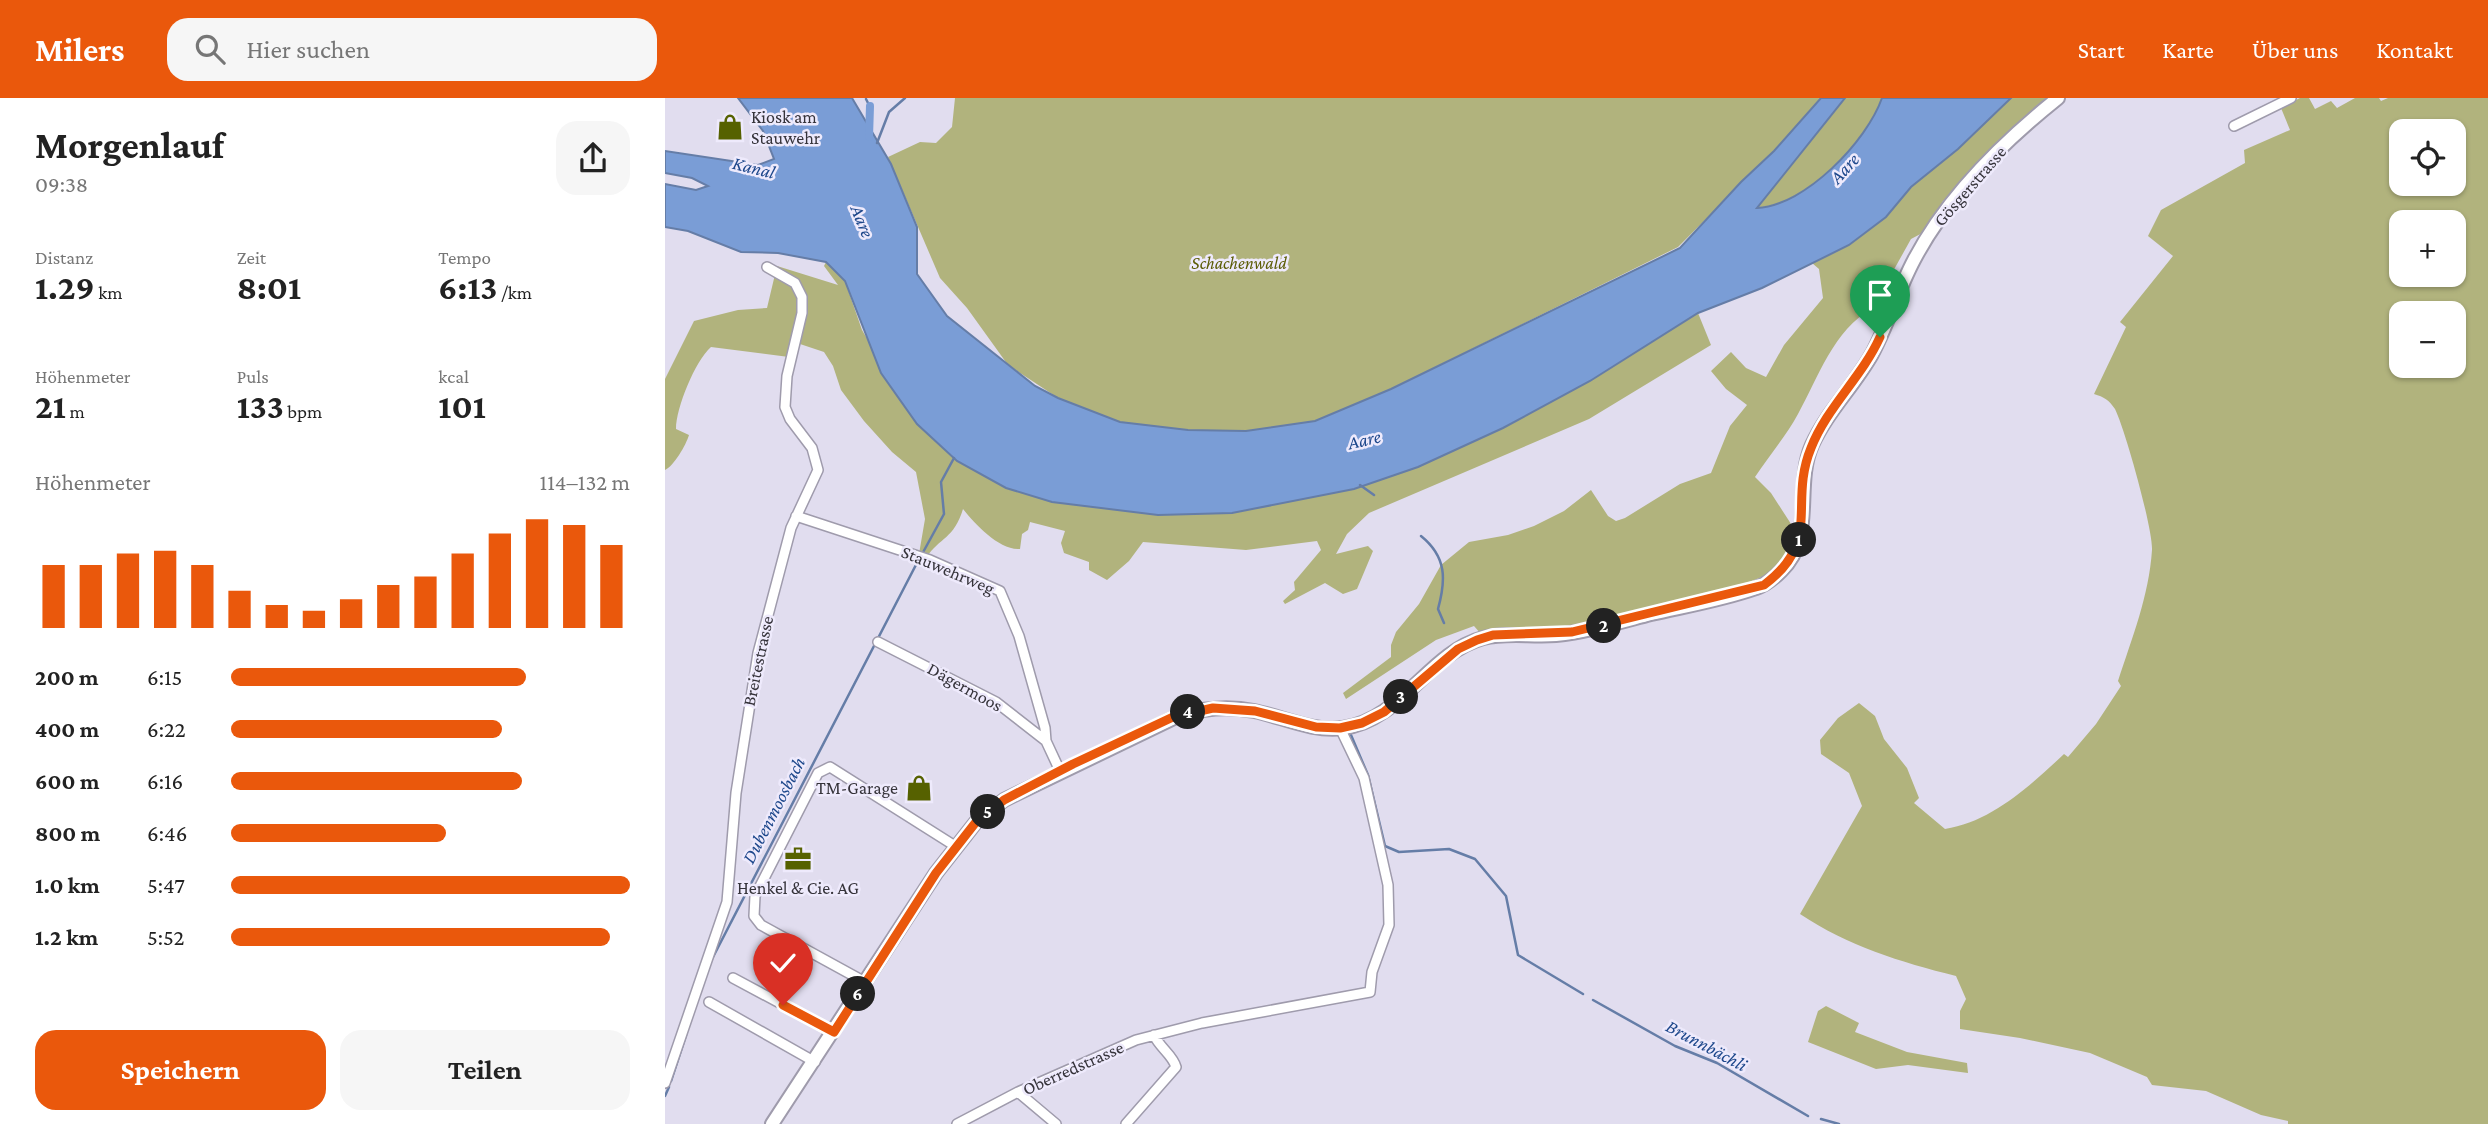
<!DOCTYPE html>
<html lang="de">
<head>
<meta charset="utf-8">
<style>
	body { margin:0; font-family:"Crimson Pro",serif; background:#f6f6f6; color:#222; height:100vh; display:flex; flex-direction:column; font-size:26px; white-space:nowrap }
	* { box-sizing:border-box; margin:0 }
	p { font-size:23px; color:#767676 }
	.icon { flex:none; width:38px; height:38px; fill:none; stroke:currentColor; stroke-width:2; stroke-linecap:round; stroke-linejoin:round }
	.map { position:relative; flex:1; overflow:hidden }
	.details { display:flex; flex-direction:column; background:#fff; width:665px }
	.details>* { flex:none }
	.fabs { position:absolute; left:1724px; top:21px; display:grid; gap:14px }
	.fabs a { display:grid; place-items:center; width:77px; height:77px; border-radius:14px; background:#fff; box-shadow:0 2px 5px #0004; font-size:35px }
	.pin { position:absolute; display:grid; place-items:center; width:60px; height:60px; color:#fff; margin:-72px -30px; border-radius:50% 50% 50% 0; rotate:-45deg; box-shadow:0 0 7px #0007 }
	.pin .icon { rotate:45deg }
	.km { position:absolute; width:35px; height:35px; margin:-18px; border-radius:50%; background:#222; color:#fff; font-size:19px; line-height:35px; text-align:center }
	.round { display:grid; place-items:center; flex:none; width:74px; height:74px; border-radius:21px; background:#f6f6f6 }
	.headline { display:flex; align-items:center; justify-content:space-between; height:119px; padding:0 35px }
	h1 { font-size:38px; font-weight:700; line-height:52px }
	.stats { display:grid; grid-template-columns:repeat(3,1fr); gap:10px; height:119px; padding:7px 35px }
	.stats div { display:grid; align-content:center }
	.stats b { font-size:35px; font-weight:700 }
	.stats small { font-size:19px; font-weight:400 }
	.stats p { font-size:19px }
	.chart { height:196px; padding:14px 35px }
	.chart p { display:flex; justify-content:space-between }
	.chart svg { width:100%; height:126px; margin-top:7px; stroke:#ea580c; stroke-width:6 }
	.action { display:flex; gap:14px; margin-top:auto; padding:14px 35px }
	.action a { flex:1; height:80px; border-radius:21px; background:#ea580c; color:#fff; font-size:28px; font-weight:700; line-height:80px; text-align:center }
	.action a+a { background:#f6f6f6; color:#222 }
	ul { padding:0 35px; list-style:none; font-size:23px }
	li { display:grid; grid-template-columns:112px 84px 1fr; align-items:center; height:52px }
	li i { height:18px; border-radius:9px; background:#ea580c }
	header { display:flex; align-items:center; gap:42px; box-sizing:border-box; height:98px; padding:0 35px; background:#ea580c; color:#fff }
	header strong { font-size:33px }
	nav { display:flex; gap:38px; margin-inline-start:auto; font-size:24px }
	.search { width:490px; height:63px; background:#f6f6f6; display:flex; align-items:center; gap:18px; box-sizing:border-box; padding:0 24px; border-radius:21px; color:#767676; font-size:26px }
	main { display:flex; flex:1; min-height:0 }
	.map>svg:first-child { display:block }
	.green { fill:#b1b37d; fill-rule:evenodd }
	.water { fill:#7a9dd6; stroke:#657da7; stroke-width:2 }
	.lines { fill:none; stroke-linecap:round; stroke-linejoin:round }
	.stream { stroke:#657da7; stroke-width:2.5 }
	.canal { stroke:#7a9dd6; stroke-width:8 }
	.street-casing { stroke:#9f9bac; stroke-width:12 }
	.secondary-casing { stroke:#9f9bac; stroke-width:16 }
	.street { stroke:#fff; stroke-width:9 }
	.secondary { stroke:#fff; stroke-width:12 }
	.route-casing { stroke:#fff; stroke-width:14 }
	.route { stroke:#ea580c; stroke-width:9 }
	.labels { text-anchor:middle; stroke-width:5; stroke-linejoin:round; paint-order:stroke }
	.poi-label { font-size:18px; fill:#35333a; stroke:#eeeafc; text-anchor:start }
	.street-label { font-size:18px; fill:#35333a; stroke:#eeeafc }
	.park-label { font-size:18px; font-style:italic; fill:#5b5c05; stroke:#eeeafc }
	.water-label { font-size:19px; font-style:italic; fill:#1d478b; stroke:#eeeafc }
</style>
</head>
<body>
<header>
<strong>Milers</strong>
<div class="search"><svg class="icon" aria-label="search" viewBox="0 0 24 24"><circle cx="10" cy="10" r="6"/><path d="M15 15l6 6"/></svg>Hier suchen</div>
<nav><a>Start</a><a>Karte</a><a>Über uns</a><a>Kontakt</a></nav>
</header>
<main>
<section class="details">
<div class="headline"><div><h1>Morgenlauf</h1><p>09:38</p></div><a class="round"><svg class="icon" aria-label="share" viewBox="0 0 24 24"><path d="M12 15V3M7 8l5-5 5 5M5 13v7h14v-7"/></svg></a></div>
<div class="stats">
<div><p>Distanz</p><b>1.29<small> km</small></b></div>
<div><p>Zeit</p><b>8:01</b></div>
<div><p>Tempo</p><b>6:13<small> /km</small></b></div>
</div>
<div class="stats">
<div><p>Höhenmeter</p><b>21<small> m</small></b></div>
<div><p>Puls</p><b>133<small> bpm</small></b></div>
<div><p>kcal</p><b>101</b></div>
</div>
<div class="chart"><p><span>Höhenmeter</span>114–132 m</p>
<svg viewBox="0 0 160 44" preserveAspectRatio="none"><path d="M5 44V22M15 44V22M25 44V18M35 44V17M45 44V22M55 44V31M65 44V36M75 44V38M85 44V34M95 44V29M105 44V26M115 44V18M125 44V11M135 44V6M145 44V8M155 44V15"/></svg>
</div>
<ul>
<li><b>200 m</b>6:15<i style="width:74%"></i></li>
<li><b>400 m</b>6:22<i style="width:68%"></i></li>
<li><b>600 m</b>6:16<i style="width:73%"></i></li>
<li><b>800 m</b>6:46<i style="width:54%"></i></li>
<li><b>1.0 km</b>5:47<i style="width:100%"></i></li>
<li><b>1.2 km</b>5:52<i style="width:95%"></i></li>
</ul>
<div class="action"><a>Speichern</a><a>Teilen</a></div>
</section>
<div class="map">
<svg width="1823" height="1026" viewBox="0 0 1823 1026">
	<rect width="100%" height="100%" fill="#e1ddef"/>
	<!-- green -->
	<path class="green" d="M290,0H1156L1109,53L1013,149L726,291L650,323L581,333L523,332L455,324L393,300L343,267L302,210L275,180L223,59L255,44L271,45L287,29Z
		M1180,0H1217C1201,45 1141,107 1091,110Z
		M1346,0H1388L1278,103L1263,132L1246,141L1207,211C1169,231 1153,280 1133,316C1121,338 1104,358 1090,379L1106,395L1128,429L1123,450L1114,466L1102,477L1066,491L945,523L940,514L935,515L927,527L903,532L816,536L809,528L771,542L681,601L678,595L726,559V547L731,534L754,506L776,467L804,444L843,437L869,428L899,413L926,392L943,418L951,423L960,420L1015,386L1046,375L1065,328L1082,307L1061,291L1046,273L1066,254L1081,270L1101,279L1119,247L1158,200L1154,171L1147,165L1184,147L1221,119L1246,89L1293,51Z
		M1635,0H1644L1650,11L1666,3L1672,10L1690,0H1714L1716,3L1723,0H1823V1026H1623V1023L1596,1017L1541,993L1487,987L1482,979L1425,955L1355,940L1295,931V913L1301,901L1291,878C1235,864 1183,848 1135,816L1197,708L1184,675L1156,656L1155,642L1173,620L1194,605L1210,618L1219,641L1242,670L1254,700L1249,705L1280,731C1327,724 1366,687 1399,656L1403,659L1431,626L1456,588L1453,583C1467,540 1484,498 1487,452C1488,431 1460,331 1450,311C1444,302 1439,299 1429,296L1461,229L1455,224L1508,158L1483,138L1496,112L1580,65L1579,52L1625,32L1616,10ZM1736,33H1788V86H1736ZM1736,124H1788V177H1736ZM1736,215H1788V268H1736Z
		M161,164L180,183L197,232L252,326L292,363L341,390L387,404L493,417L567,415L689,391L753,369L838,330L925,283L1033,215L1046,247L924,321L704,415L682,436L671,456L703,448L708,453L692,491L678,496L660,485L620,506L618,503L630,492L629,484L656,452L652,443L581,452L478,444L464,463L442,482L424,472V464L399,455L396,445L400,433L365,424L363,432L357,436L355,451C334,452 311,427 298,411C289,441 275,439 261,460L254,456L260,421L251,374L227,354L199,323L176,292L168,268L159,254L129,244L124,259L46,249C30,263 11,310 11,331L24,337C21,347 9,368 0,372V281L29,223L73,212L102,210L112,168L173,187L159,168Z
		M1161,908L1194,925L1190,934L1242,954L1302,965L1303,975L1243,967L1211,971L1143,944L1153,913Z"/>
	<!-- water -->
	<path class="water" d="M73,0H187L226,66L252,129V176L282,218L370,288L393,300L455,324L523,332L581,333L650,323L726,291L1015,150L1076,84L1109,53L1156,0H1180L1092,110C1140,108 1202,43 1217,0H1346L1293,51L1246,89L1221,119L1184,147L1097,190L1033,215L925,283L838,330L753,369L689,391L567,415L493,417L387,404L341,390L292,363L252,326L216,275L180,183L161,164L113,155L76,154L23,133L0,129V86L31,92L43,88L27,80L0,75V53L93,67L109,61L98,33Z"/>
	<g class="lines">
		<!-- stream -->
		<path class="stream" d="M201,1L205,9
			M212,45L224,14L240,0
			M695,387L709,397
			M756,438C782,459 781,482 773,511L779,525
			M256,458L279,416L276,384L289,360
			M686,637L703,677L720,748L734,754L784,751L810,761L841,798L853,857L918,896
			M47,861L254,461
			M928,902L1010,948L1052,965L1143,1018
			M6,983L21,937
			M0,998L4,989
			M1156,1021L1174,1026"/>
		<!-- canal -->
		<path class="canal" d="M204,39L205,8"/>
		<!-- street casing -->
		<g class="street-casing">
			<path id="street" d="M1569,28L1626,0
				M131,418L265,462L335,493L354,538L380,630L381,643L395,673
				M213,544L331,604L381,643
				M68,880L169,934
				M200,884L96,827L89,818L90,798L153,675L165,669L290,748
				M44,904L150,964
				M0,985L62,804L71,695L93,555L126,430L153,372L147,350L125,321L120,309L122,278L137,215V199L130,185L102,169
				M353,994L391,1026
				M292,1026L353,994L471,942L537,925L705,894L707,874L724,827L723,787L699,680L675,630
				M461,1026L511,969C508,957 494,949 489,937"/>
		</g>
		<!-- secondary casing -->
		<g class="secondary-casing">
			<path id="secondary" d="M107,1026L271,775L311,724L339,702L517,616C541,610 565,608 589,613C618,619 647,634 678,630C737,622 763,555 818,540C842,534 866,539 891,537C922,534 955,524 986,516C1021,508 1057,502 1091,490C1101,487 1109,480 1116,473C1151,441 1129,387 1147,347C1162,314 1189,288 1207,256C1223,226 1233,192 1249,162C1282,99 1338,44 1393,0"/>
		</g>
		<!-- street -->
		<use href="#street" class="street"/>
		<!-- secondary -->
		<use href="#secondary" class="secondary"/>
	</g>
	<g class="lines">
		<!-- route casing -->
		<g class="route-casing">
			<path id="route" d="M118,907L169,934L271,775L311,724L339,702L408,666L508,619L548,610L590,613L651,629L675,630L697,625L719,614L793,551L812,542L828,537L907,534L1099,487C1158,443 1123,406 1146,350C1162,309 1197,279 1215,239"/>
		</g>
		<!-- route -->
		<use href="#route" class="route"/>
	</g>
	<!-- icons -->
	<defs>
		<g id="shop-bare" transform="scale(2.1)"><path d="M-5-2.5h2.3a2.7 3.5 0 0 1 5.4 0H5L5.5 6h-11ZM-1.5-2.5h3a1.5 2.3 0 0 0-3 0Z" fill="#566100" stroke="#eeeafc" stroke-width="2.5" paint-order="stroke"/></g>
		<g id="office-bare" transform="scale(2.1)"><path d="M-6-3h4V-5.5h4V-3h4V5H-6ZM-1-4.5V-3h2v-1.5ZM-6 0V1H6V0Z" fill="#566100" stroke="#eeeafc" stroke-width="2.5" paint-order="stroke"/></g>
	</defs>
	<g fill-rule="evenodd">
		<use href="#shop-bare" x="65" y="29"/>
		<use href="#shop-bare" x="254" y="690"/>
		<use href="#office-bare" x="133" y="761"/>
	</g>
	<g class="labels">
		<!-- poi labels -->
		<g class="poi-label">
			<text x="86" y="25">Kiosk am<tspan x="86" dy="21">Stauwehr</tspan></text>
			<text x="233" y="696" text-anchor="end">TM-Garage</text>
			<text x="133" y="796" text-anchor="middle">Henkel &amp; Cie. AG</text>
		</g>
		<!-- street labels -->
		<g class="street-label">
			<text transform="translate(1305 88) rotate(-49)" y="6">Gösgerstrasse</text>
			<text transform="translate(283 472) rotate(23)" y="6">Stauwehrweg</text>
			<text transform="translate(93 563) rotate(-78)" y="6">Breitestrasse</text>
			<text transform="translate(300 589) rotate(29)" y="6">Dägermoos</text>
			<text transform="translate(408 970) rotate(-24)" y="6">Oberredstrasse</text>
		</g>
		<!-- park labels -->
		<g class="park-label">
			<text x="574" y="171">Schachenwald</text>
		</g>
		<!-- water labels -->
		<g class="water-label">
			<text transform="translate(89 69) rotate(14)" y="7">Kanal</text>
			<text transform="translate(1179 70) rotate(-48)" y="7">Aare</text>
			<text transform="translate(198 123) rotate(68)" y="7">Aare</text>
			<text transform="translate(699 341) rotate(-13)" y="7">Aare</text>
			<text transform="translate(108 712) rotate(-63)" y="7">Dubenmoosbach</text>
			<text transform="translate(1042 947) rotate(28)" y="7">Brunnbächli</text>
		</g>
	</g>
</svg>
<div class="fabs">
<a><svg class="icon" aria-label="locate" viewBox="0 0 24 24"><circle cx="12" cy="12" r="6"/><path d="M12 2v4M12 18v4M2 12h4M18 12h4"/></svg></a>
<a>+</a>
<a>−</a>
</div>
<div class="pin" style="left:1215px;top:239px;background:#1e9e55"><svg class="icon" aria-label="arrive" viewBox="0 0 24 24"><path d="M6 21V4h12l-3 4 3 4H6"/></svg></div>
<div class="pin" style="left:118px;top:907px;background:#d93025"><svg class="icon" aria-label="check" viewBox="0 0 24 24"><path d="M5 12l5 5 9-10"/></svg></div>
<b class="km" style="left:1134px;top:442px">1</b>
<b class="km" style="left:939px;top:528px">2</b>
<b class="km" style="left:736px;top:599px">3</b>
<b class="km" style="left:523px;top:614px">4</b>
<b class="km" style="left:323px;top:714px">5</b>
<b class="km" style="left:193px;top:896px">6</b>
</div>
</main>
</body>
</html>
